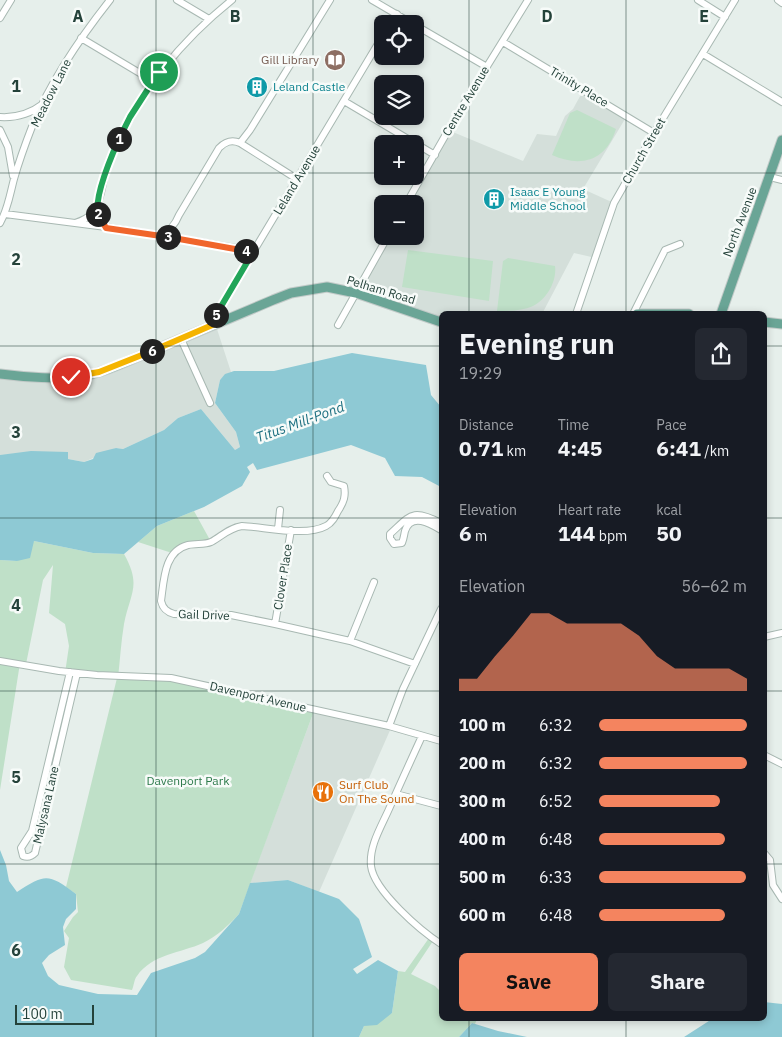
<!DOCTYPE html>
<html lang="en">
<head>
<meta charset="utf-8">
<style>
	body { margin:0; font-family:"IBM Plex Sans",sans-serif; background:#242831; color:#f1f3f6; height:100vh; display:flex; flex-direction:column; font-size:19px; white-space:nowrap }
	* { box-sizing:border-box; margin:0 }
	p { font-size:16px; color:#9ea1a6 }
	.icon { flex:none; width:28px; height:28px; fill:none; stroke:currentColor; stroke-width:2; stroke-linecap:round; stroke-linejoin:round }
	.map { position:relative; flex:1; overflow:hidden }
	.drawer { position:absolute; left:439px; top:311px; width:328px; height:710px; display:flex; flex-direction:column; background:#171b24; border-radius:8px; box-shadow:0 2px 8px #0003 }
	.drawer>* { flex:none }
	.fabs { position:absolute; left:374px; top:15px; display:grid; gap:10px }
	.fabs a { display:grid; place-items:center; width:50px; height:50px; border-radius:8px; background:#171b24; box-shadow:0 2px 8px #0003; font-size:25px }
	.scale { position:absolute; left:15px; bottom:12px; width:79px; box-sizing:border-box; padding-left:5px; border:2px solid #24423a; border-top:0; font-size:14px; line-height:18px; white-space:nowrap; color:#24423a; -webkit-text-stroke:4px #f7fbf9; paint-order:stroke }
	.pin { position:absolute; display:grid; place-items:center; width:42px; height:42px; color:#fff; margin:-21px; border:2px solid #fff; border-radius:50%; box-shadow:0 1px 5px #0007 }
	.km { position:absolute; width:25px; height:25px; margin:-12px; border-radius:50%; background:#222; color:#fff; font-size:14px; line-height:25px; text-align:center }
	.round { display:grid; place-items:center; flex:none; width:52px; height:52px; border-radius:8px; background:#242831 }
	.summary { display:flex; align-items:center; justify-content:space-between; height:85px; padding:0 20px }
	h1 { font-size:28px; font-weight:800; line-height:38px }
	.stats { display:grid; grid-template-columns:repeat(3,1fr); gap:8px; height:85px; padding:5px 20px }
	.stats div { display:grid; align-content:center }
	.stats b { font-size:21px; font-weight:800 }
	.stats small { font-size:14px; font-weight:400 }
	.stats p { font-size:14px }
	.chart { height:140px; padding:10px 20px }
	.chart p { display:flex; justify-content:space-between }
	.chart svg { width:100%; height:90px; margin-top:5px; fill:#f4845f; opacity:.7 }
	.action { display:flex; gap:10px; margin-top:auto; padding:10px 20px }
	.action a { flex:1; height:58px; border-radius:8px; background:#f4845f; color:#111; font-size:20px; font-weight:800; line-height:58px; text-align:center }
	.action a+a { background:#242831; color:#f1f3f6 }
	ul { padding:0 20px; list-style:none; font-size:16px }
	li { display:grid; grid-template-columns:80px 60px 1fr; align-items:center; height:38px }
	li i { height:12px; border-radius:6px; background:#f4845f }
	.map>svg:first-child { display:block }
	.built { fill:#d4dfda }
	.green { fill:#bfe0c8 }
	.water { fill:#8ec9d4 }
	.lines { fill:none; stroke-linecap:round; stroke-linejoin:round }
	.minor-casing { stroke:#a8b8b2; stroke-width:8 }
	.major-casing { stroke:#c2cac8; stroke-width:11 }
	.minor { stroke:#fff; stroke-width:6 }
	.major { stroke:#6aa596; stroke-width:9 }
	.split-1-casing { stroke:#fff; stroke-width:10 }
	.split-2-casing { stroke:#fff; stroke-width:10 }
	.split-3-casing { stroke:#fff; stroke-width:10 }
	.split-4-casing { stroke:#fff; stroke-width:10 }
	.split-5-casing { stroke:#fff; stroke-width:10 }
	.split-6-casing { stroke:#fff; stroke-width:10 }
	.split-7-casing { stroke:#fff; stroke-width:10 }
	.split-1 { stroke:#22a559; stroke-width:6 }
	.split-2 { stroke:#22a559; stroke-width:6 }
	.split-3 { stroke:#f0652b; stroke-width:6 }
	.split-4 { stroke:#f0652b; stroke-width:6 }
	.split-5 { stroke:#22a559; stroke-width:6 }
	.split-6 { stroke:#f5b400; stroke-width:6 }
	.split-7 { stroke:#f5b400; stroke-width:6 }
	.grid { fill:none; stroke:#24423a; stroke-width:1; stroke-opacity:0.55 }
	.labels { text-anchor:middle; stroke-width:5; stroke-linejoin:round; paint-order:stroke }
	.education-label { font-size:12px; fill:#785e54; stroke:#f7fbf9; text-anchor:end }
	.culture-label { font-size:12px; fill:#0d838f; stroke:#f7fbf9; text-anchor:start }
	.street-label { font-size:12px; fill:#24423a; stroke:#f7fbf9 }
	.park-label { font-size:12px; fill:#2d7a4b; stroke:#f7fbf9 }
	.food-label { font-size:12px; fill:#c56008; stroke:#f7fbf9; text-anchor:start }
	.water-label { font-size:14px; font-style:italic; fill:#1c6f80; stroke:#f7fbf9 }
	.grid-label { font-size:16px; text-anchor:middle; font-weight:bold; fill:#24423a; stroke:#f7fbf9; stroke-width:5; stroke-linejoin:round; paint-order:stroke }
</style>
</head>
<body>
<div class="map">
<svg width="782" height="1037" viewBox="0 0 782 1037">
	<rect width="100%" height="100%" fill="#e6efeb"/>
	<!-- built -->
	<path class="built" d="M584,89L628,114L583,189L616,204L596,258L574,253L542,314H441V320L355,295L389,236H415V204H407L448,130L523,161L537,134L556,136L565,116L573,109Z
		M216,326L231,372L225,375L220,380L215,403L236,432L240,447L235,450L201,409L178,418L164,430L123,449L116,448L84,462L68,459V453L0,455V375L81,378Z
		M314,711L391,728L319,892L288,880L250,883Z"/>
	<!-- green -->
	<path class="green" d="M577,110L616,129C606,161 581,168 552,155L570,113Z
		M408,250L493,261L489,301L402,287Z
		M508,258L555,266C557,281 547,299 533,306C522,311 508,311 497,311L503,261Z
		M194,511L210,540L172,553L138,542L157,526Z
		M34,541L93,553L124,554C142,586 130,593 124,624C121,642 120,660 118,678L170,681L314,711L239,914C228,926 217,936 203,943C181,953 152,954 137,976C134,979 134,986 132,990L71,980L64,967L69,938L64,931L73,917L78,912L76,894L66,887L117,678L65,673L69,646L65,624L49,613L53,565L43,580L26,664L20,663L0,790V560L17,561Z
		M429,938L433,941L411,974L435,986L441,992V1019H477L475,1024L472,1023L459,1037H359L364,1026L392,1013L398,971L405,972Z"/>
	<!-- water -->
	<path class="water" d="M352,353L426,365L431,395L441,407V487L422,477L395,476L385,458L351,445L257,470L253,463L247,467L250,472L242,486L204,507L157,526L124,554L93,553L34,541L30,558L17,561L0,560V455L31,451L68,452V459L84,462L93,459L96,453L116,448L123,449L164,430L178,418L201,409L235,450L240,447L236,432L215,403L220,380L225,374L234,371H274Z
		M0,850L6,865L9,881L17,892C45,874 48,873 76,894V909L66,919L63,927L65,945L49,955L42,963L48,976L59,985L98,994L137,995L151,973L195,958L205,952L239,914L250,883L288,880L339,899L359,919L372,957L353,969L357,974L378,960L398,971L392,1013L377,1025L364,1026L359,1037H0Z
		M764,1002L782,1004V1037H684L712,1019H764Z
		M472,1023L498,1031L527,1037H459Z"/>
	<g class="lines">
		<!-- minor casing -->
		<g class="minor-casing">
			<path id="minor" d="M177,0L209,19
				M372,0L413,24
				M698,0L725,17
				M778,0L782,3
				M0,18L11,0
				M391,24L397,14
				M415,25L487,67
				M81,38L153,81
				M503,42L654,133
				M703,54L782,102
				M344,101L435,155
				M0,117C17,118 30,114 43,104
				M0,130L8,147L13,176
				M240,143L250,130L330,0
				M770,177L782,180
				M406,204L457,115L528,0
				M97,206L99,218L106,227
				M5,214L106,227L242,249L252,254
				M0,223C8,209 10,194 14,179C19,161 26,142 33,124C52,79 80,38 110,0
				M75,223C81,221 87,219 91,214C102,202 102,182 107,167C109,160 113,153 116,146C143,87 182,40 232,0
				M160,236C170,231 175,225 179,215L219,148C225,142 231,139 240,143L297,179
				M576,314L614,203L654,133L735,0
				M633,314L665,250L680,244
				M217,323L216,314L382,37
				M338,325L388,236
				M181,339L210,403
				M327,476L331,482L344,486C346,496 344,502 338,511C335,517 332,523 326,526C306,537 265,527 242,526C229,528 222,536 211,542C204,545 196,543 188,545C164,551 164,580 161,601C163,609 167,612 174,614L231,615L275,624L350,641L415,664
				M441,523C412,508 411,515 390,534V538L394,544L402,543C404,538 404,535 405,531C411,512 431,524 441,530
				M278,529L280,510
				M275,624L291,530
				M764,637L782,633
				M350,641L374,582
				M0,661L59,671L97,675L171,678L389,726L403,689L441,609
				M70,672L32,831L21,848L23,856C28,858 31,857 35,853L77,673
				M389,726L441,741
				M422,736C411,760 400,784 389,809C381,827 369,846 371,866C374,891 421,931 441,944
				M764,755L782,764
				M396,794L441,806
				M764,853L770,860L773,885L782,899"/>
		</g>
		<!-- major casing -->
		<g class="major-casing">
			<path id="major" d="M637,314H689
				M721,314L782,140
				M764,322L782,324
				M0,374C23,377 61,380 83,376C96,374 109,369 121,364L273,300L291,293L327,287L356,293L441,322"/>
		</g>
		<!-- minor -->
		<use href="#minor" class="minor"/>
		<!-- major -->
		<use href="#major" class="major"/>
	</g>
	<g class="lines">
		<!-- split-1 casing -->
		<g class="split-1-casing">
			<path id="split-1" d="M119,139L130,117L159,72"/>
		</g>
		<!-- split-2 casing -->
		<g class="split-2-casing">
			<path id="split-2" d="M98,214C94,196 111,157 119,139"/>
		</g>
		<!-- split-3 casing -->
		<g class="split-3-casing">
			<path id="split-3" d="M98,214L106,228L168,237"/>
		</g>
		<!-- split-4 casing -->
		<g class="split-4-casing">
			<path id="split-4" d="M168,237L246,251"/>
		</g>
		<!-- split-5 casing -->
		<g class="split-5-casing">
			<path id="split-5" d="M216,315L252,254L246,251"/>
		</g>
		<!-- split-6 casing -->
		<g class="split-6-casing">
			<path id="split-6" d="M152,351L217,323L216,315"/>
		</g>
		<!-- split-7 casing -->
		<g class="split-7-casing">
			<path id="split-7" d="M71,377L99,372L152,351"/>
		</g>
		<!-- split-1 -->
		<use href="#split-1" class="split-1"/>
		<!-- split-2 -->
		<use href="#split-2" class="split-2"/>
		<!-- split-3 -->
		<use href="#split-3" class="split-3"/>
		<!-- split-4 -->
		<use href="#split-4" class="split-4"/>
		<!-- split-5 -->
		<use href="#split-5" class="split-5"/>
		<!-- split-6 -->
		<use href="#split-6" class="split-6"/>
		<!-- split-7 -->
		<use href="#split-7" class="split-7"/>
	</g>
	<!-- grid -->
	<path class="grid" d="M156,0V1037M313,0V1037M469,0V314M626,0V314M0,173H382M415,173H782M0,346H441M764,346H782M0,518H441M764,518H782M0,691H441M764,691H782M0,864H441M764,864H782M469,1019V1037M626,1019V1037"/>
	<!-- icons -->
	<defs>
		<g id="library-disc" transform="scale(1.125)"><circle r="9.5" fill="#8d6e63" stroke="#f7fbf9"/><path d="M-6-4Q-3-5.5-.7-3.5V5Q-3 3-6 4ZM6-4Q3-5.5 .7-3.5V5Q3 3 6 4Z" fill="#fff"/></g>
		<g id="building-disc" transform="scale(1.125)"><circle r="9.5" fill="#0f9aa8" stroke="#f7fbf9"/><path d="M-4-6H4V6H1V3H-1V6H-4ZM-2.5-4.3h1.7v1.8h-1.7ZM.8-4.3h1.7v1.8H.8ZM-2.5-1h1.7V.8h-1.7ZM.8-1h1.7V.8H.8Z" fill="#fff"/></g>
		<g id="restaurant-disc" transform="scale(1.125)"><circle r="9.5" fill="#e8710a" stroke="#f7fbf9"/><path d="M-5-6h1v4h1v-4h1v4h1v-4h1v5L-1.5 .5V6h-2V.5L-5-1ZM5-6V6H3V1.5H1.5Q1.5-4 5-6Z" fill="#fff"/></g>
	</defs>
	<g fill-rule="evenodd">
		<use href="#library-disc" x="335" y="60"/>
		<use href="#building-disc" x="257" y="87"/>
		<use href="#building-disc" x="494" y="199"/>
		<use href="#restaurant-disc" x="323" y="792"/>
	</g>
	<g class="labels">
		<!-- education labels -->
		<g class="education-label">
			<text x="319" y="64">Gill Library</text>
		</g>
		<!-- culture labels -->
		<g class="culture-label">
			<text x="273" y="91">Leland Castle</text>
			<text x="510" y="196">Isaac E Young<tspan x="510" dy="14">Middle School</tspan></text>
		</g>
		<!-- street labels -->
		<g class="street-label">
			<text transform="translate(579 87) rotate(31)" y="4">Trinity Place</text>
			<text transform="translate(51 93) rotate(-63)" y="4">Meadow Lane</text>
			<text transform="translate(466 101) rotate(-59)" y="4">Centre Avenue</text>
			<text transform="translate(644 151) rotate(-60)" y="4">Church Street</text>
			<text transform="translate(297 180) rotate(-59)" y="4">Leland Avenue</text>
			<text transform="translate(740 222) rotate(-69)" y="4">North Avenue</text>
			<text transform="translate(381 290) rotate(17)" y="4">Pelham Road</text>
			<text transform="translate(283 577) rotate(-81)" y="4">Clover Place</text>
			<text transform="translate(204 615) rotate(2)" y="4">Gail Drive</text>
			<text transform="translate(258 697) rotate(13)" y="4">Davenport Avenue</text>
			<text transform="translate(46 805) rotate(-77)" y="4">Malysana Lane</text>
		</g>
		<!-- park labels -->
		<g class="park-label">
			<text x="188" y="785">Davenport Park</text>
		</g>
		<!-- food labels -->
		<g class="food-label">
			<text x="339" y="789">Surf Club<tspan x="339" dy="14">On The Sound</tspan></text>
		</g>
		<!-- water labels -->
		<g class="water-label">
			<text transform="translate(300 422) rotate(-20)" y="5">Titus Mill-Pond</text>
		</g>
	</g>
	<g class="grid-label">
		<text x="78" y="22">A</text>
		<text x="235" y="22">B</text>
		<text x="547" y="22">D</text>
		<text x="704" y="22">E</text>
		<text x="16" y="92">1</text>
		<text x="16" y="265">2</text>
		<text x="16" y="438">3</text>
		<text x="16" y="611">4</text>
		<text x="16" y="783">5</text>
		<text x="16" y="956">6</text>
	</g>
</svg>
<div class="fabs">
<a><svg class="icon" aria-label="locate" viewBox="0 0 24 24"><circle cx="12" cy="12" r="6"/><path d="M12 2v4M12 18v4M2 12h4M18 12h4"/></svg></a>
<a><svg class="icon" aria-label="layers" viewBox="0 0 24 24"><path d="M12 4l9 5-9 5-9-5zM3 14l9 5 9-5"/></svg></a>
<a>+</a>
<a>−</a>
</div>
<div class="scale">100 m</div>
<div class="pin" style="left:159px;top:72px;background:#1e9e55"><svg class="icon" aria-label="arrive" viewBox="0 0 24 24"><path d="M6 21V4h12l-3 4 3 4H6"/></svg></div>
<div class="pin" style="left:71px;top:377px;background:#d93025"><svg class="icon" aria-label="check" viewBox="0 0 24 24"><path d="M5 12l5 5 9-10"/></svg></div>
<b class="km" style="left:119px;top:139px">1</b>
<b class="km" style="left:98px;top:214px">2</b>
<b class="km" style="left:168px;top:237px">3</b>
<b class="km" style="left:246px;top:251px">4</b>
<b class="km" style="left:216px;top:315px">5</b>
<b class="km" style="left:152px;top:351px">6</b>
<section class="drawer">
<div class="summary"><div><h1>Evening run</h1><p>19:29</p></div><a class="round"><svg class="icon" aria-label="share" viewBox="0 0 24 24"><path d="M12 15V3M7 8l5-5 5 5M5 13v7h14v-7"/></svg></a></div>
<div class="stats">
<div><p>Distance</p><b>0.71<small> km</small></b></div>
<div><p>Time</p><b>4:45</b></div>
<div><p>Pace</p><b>6:41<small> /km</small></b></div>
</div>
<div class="stats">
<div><p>Elevation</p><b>6<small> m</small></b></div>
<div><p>Heart rate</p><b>144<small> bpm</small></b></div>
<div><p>kcal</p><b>50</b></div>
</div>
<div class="chart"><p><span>Elevation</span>56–62 m</p>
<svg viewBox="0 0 160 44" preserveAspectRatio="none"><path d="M0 44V38L10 38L20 27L30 17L40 6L50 6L60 11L70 11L80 11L90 11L100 17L110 27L120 33L130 33L140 33L150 33L160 38V44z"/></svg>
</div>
<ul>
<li><b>100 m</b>6:32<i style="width:100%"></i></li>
<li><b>200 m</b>6:32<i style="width:100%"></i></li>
<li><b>300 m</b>6:52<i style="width:82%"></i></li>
<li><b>400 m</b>6:48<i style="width:85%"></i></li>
<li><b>500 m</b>6:33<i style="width:99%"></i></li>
<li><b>600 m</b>6:48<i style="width:85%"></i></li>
</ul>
<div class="action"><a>Save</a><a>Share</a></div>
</section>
</div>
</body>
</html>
